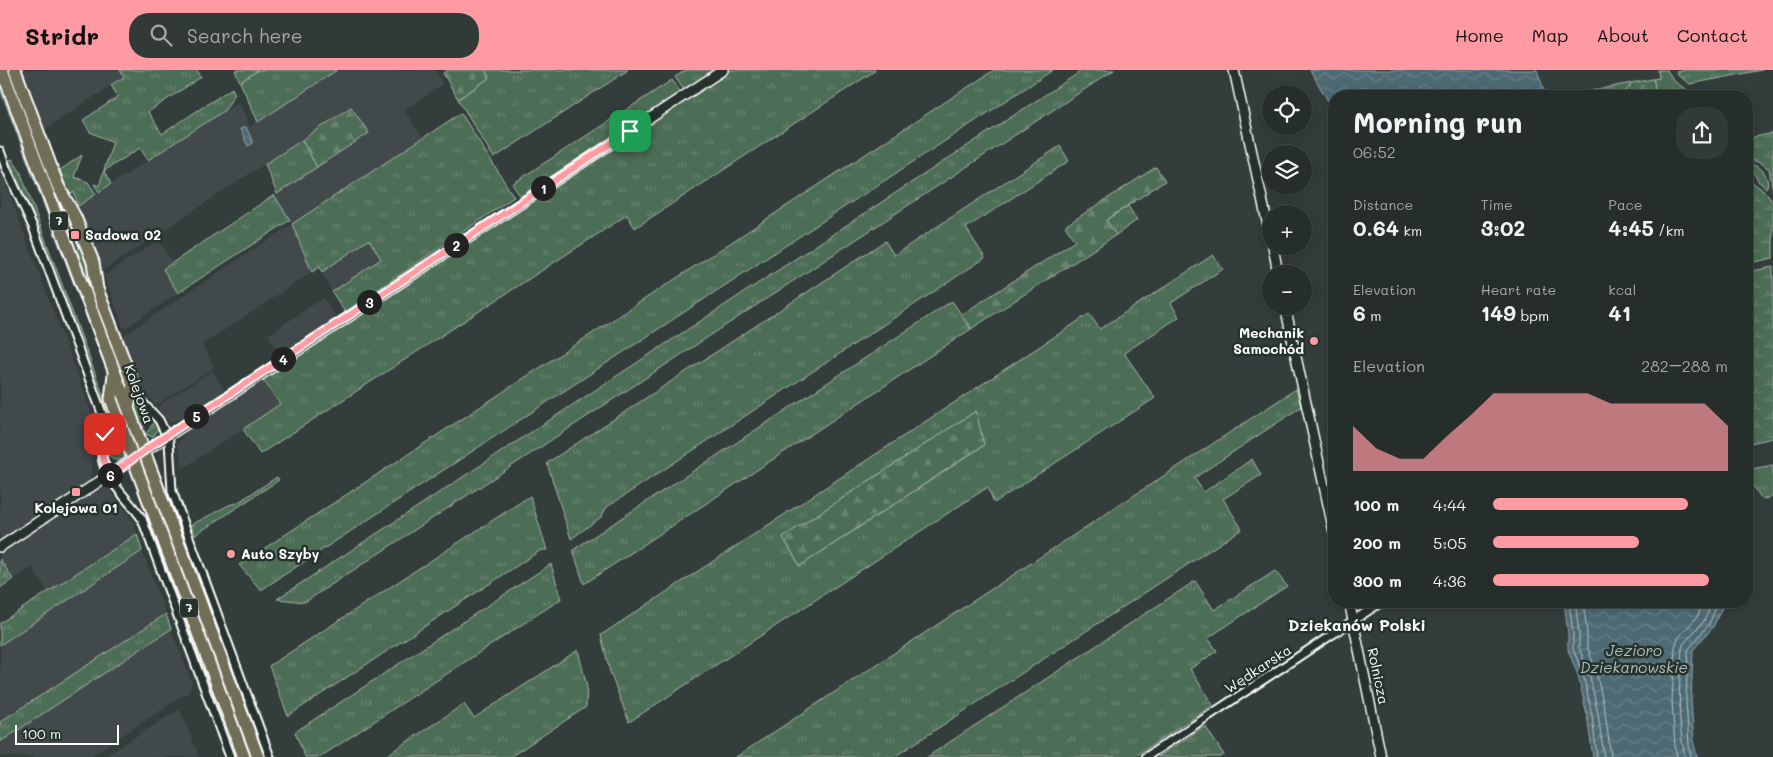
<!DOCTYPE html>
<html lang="en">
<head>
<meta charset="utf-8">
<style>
	body { margin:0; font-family:Mali,sans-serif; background:#323a38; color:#f1f3f6; height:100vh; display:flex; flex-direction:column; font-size:19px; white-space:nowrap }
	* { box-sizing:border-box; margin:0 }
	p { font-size:16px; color:#a4a8a9 }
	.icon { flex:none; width:28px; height:28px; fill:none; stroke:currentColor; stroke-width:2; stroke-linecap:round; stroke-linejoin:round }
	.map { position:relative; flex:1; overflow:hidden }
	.details { position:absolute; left:1328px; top:20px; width:425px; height:518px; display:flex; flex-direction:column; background:#262e2c; border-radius:20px; box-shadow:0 2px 12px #0003,0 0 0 1px #424a48 }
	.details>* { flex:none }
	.tools { position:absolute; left:1262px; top:15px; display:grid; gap:10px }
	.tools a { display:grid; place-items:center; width:50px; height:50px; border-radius:50%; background:#262e2c; box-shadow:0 2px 12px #0003,0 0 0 1px #424a48; font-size:25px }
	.scale { position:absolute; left:15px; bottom:12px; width:104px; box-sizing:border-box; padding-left:5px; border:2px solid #fff; border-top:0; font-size:14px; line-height:18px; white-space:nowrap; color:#fff; -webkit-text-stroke:4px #26332d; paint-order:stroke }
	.pin { position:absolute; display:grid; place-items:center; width:42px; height:42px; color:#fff; margin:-21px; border-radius:10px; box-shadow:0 2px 8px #0006 }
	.km { position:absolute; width:25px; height:25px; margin:-12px; border-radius:50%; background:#222; color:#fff; font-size:14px; line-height:25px; text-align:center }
	.round { display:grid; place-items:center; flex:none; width:52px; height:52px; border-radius:20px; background:#323a38 }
	.head { display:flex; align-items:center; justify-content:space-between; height:85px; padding:0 25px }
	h1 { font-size:28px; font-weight:700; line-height:38px }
	.metrics { display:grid; grid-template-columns:repeat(3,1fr); gap:8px; height:85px; padding:5px 25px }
	.metrics div { display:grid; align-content:center }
	.metrics b { font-size:21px; font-weight:700 }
	.metrics small { font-size:14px; font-weight:400 }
	.metrics p { font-size:14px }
	.chart { height:140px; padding:10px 25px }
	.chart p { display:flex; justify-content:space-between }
	.chart svg { width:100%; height:90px; margin-top:5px; fill:#ff9aa2; opacity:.7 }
	ul { padding:0 25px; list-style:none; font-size:16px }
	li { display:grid; grid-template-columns:80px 60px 1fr; align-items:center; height:38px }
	li i { height:12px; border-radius:6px; background:#ff9aa2 }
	header { display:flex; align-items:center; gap:30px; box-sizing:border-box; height:70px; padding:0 25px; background:#ff9aa2; color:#111 }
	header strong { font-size:24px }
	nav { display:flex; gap:28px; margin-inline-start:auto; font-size:18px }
	.search { width:350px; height:45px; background:#323a38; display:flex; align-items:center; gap:12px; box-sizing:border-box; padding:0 18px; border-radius:20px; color:#a4a8a9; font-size:19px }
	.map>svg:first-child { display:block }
	.built { fill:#434a4c }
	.grass { fill:url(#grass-tufts); stroke:#a6b6ab; fill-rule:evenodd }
	.forest { fill:url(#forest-firs); stroke:#a6b6ab }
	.wetland { fill:url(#wetland-marsh); stroke:#a6b6ab }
	.water { fill:url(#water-waves); stroke:#95a6ab }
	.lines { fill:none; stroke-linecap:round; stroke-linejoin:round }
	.shore { stroke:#b8c3c7; stroke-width:1 }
	.minor-casing { stroke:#fff; stroke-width:11 }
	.tertiary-casing { stroke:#fff; stroke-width:12 }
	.trunk-casing { stroke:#fff; stroke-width:15 }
	.minor { stroke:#26332d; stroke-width:7 }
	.tertiary { stroke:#26332d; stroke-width:9 }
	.trunk { stroke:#716e59; stroke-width:11 }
	.route-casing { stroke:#fff; stroke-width:10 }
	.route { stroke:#ff9aa2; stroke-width:6 }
	.poi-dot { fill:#ff9aa2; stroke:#26332d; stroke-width:2 }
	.labels { text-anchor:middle; stroke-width:5; stroke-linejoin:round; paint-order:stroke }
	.shield { fill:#26332d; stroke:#bec2c0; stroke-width:1 }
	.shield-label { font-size:12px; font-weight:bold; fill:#fff }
	.poi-label { font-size:14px; font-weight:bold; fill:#fff; stroke:#26332d; text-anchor:start }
	.street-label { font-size:14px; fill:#fff; stroke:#26332d }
	.water-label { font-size:15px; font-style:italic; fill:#afbcc0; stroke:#26332d }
	.quarter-label { font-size:16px; font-weight:bold; fill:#fff; stroke:#26332d }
</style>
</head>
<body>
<header>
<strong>Stridr</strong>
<div class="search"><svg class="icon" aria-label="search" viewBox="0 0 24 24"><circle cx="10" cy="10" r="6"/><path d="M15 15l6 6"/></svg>Search here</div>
<nav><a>Home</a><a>Map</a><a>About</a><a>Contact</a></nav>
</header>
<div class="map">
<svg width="1773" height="687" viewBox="0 0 1773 687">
	<defs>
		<pattern id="grass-tufts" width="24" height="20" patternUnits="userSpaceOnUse" patternTransform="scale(1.25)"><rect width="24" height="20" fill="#4e6e57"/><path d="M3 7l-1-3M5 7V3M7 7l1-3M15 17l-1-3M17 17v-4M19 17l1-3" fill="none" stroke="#698470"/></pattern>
		<pattern id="forest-firs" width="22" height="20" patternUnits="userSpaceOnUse" patternTransform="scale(1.25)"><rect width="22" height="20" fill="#4e6e57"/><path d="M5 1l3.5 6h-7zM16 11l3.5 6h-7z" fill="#698470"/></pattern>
		<pattern id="wetland-marsh" width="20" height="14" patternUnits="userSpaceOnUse" patternTransform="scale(1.25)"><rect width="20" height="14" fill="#4e6e57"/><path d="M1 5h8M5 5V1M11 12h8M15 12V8" fill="none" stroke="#698470"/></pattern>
		<pattern id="water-waves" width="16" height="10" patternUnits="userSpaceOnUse" patternTransform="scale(1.25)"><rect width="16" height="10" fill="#4e6a73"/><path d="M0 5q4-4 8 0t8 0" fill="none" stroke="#698088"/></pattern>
	</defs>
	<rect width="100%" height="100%" fill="#333d3b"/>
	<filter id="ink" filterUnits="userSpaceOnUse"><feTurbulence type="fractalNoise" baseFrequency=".02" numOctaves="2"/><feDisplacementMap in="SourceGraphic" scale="10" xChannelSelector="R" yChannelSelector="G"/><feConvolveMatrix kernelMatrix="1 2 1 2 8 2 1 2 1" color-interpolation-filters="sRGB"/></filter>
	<g filter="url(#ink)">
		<!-- built -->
		<path class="built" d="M23,0H120L124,7L45,59Z
			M337,0H435L443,14L404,40L423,68L292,154L312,202L202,275L214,296L212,299L156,335L140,316L122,269L126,264L292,154L274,125L369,63L351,37L102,201L78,136L239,31L250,57Z
			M0,99L96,355L90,410L0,470Z
			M158,170L173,192L163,199L178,223L124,259L104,206Z
			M368,170L370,171L382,189L332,222L322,202L324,199Z
			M323,228L337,248L281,285L268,265Z
			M212,301L225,321L181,351L179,349L169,352L157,337Z
			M262,308L280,334L182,399L181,387L177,375L187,360L186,358Z
			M108,418L131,448L137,464L48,522L32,497L13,509L0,489V483L97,419Z
			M142,481L166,544L0,652V575Z
			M171,559L192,613L189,622L89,687H0V672Z
			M180,639L199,687H103Z"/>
		<!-- grass -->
		<path class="grass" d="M9,0H11L78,166L77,167L67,148L65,149L62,143Z
			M120,0H197L201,7L148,42L162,64L232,18L235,24L224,41L148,90L140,78L104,101L111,114L99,122L94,114L99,116L113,72L90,62L83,50L118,27L111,15L124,7Z
			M258,0H337L258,52L240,12Z
			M485,0H628L494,88L458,29L489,8Z
			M686,0H714L684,20L675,7Z
			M730,0H876L635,158L627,145L260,384L243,359L280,334L262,308Z
			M994,0H1053L261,520L239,495Z
			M1083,0H1114L305,532L277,529Z
			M1658,0H1667L1674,11L1687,20L1652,26L1655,16L1653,9L1659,8Z
			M1686,0H1762L1690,14L1679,6L1676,2Z
			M0,5L132,361L130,362L0,19Z
			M672,10L681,22L521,127L512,114Z
			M1631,13C1630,17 1629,21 1625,23C1610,30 1581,26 1565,26Z
			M461,43L514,127L345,242L332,222L381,189L370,171L368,170L322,202L320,197L312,202L292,154Z
			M302,70L317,97L277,124L265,94Z
			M1060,76L1069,91L966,158L985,188L607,437L601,447L571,469L547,393L885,171L894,185Z
			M82,85L74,107L88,112L96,124L78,136L74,122L69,125L60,100Z
			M12,89L20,101L119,368L110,376L111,364L108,348L38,157L9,90Z
			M1751,94C1762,98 1766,102 1768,114L1766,118L1759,112L1749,95Z
			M274,125L290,150L178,223L163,199Z
			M1128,136L1137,150L1116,165L1106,150Z
			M80,169L129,312L153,347L142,359L77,180L79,178L76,171Z
			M1213,185L1223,199L1171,233L1179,247L1124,283L1155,328L994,433L988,417L629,652L610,602L601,565L1089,244L1100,259ZM976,341L983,376L800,496L783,467Z
			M952,231L971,259L584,514L573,480Z
			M1296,319L1301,337L1194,408L1204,422L1252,389L1261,405L1223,429L1242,459L894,687H736Z
			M156,350L159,357L153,367L145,364C148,363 152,354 156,350Z
			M121,374L125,385L123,390H115L108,385V383Z
			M1773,395V427L1762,429L1746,406V400Z
			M277,407L279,410L195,465L191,455L229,435L237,433Z
			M530,426L547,480H541L288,646L269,596Z
			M137,464L142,481L0,575V553Z
			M551,494L561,529L320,687H305L295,662Z
			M1275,501L1287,516L1208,568L1217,581L1190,599L1213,635L1134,687H927L1195,511L1214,540Z
			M166,544L171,559L0,672V652Z
			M578,580L587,617L586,637L510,687H384L464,634L474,648Z
			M1205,656L1224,685L1220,687H1158Z"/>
		<!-- forest -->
		<path class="forest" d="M235,0H258L240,12Z
			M447,0H485L489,8L458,29L443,3Z
			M1653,9L1655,16L1652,26H1611C1621,24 1628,23 1631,13Z
			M351,37L369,63L317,97L302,70Z
			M1156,97L1165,111L1106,150L1116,165L971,259L961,245L1075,171L1065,156Z
			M976,341L984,375L800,496L783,467Z
			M0,489L13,509L0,518Z"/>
		<!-- wetland -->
		<path class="wetland" d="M1773,63V121L1769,99L1761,93L1751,90L1746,81V69Z
			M1746,107L1764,121L1773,132V188L1746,194Z
			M1773,197V368L1746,374V202Z"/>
		<!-- water -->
		<path class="water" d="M1310,0H1537L1546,26H1334V41Z
			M246,57L253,73L248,76L240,59Z
			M1564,531H1725L1713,557L1693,580L1691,631L1694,674L1697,687H1593L1587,645L1578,605L1568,580V564Z"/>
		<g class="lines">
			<!-- shore -->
			<path class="shore" d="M1569,531L1573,564V579L1583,604L1592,645L1597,687
				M1575,531L1579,563V578L1589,602L1598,644L1604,687
				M1583,531L1587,562V576L1596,601L1605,642L1611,687
				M1677,687L1675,676L1672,631L1675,577L1678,568L1697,547L1704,531
				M1685,687C1677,652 1679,614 1682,578L1684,573L1704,551L1713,531
				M1691,687L1689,675L1686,631L1688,580L1709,554L1719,531"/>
			<!-- minor casing -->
			<g class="minor-casing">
				<path id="minor" d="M0,81L6,98L33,157L103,346C107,363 101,372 102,386C104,410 129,429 142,449L230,687
					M134,317L142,332L159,350L169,371L172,421L270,687
					M1146,687L1383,531"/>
			</g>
			<!-- tertiary casing -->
			<g class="tertiary-casing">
				<path id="tertiary" d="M1234,0L1271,170
					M1273,176L1278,204
					M1285,236L1334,462
					M0,477L723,0
					M1349,531L1381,687"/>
			</g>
			<!-- trunk casing -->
			<g class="trunk-casing">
				<path id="trunk" d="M2,0L258,687
					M15,0L58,116L75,147L93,192L97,219L133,315L128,338
					M114,304L111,329L244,687"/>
			</g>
			<!-- minor -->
			<use href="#minor" class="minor"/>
			<!-- tertiary -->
			<use href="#tertiary" class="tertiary"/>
			<!-- trunk -->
			<use href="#trunk" class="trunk"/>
		</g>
	</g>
	<g class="lines" filter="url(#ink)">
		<!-- route casing -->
		<g class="route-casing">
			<path id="route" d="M105,364L102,386L109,406L158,371L630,61"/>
		</g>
		<!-- route -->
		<use href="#route" class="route"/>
	</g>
	<!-- markers -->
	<g class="poi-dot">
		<rect x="70" y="160" width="10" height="10" rx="2.5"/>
		<circle cx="1314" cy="271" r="5"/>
		<rect x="71" y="417" width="10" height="10" rx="2.5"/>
		<circle cx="231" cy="484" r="5"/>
	</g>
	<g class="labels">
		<!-- shield labels -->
		<g class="shield">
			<rect x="50" y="141.5" width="18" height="19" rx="4"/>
			<rect x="180" y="528.5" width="18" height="19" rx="4"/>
		</g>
		<g class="shield-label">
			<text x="59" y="155">7</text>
			<text x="189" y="542">7</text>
		</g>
		<!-- poi labels -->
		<g class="poi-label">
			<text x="85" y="170">Sadowa 02</text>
			<text x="1304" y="268" text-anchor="end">Mechanik<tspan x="1304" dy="16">Samochód</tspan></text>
			<text x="76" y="443" text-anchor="middle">Kolejowa 01</text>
			<text x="241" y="489">Auto Szyby</text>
		</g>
		<!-- street labels -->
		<g class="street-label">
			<text transform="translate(139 324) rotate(70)" y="5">Kolejowa</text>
			<text transform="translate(1258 599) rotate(-33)" y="5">Wędkarska</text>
			<text transform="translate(1378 606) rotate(78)" y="5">Rolnicza</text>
		</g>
		<!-- water labels -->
		<g class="water-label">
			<text x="1634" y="586">Jezioro<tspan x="1634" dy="17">Dziekanowskie</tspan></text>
		</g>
		<!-- quarter labels -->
		<g class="quarter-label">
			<text x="1357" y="561">Dziekanów Polski</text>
		</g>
	</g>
</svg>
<div class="tools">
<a><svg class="icon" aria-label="locate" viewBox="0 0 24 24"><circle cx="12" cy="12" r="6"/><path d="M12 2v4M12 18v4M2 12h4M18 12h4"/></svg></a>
<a><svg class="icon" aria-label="layers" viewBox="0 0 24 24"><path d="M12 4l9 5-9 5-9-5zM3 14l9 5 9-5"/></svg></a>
<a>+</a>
<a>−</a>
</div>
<div class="scale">100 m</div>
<div class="pin" style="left:630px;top:61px;background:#1e9e55"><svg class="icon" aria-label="arrive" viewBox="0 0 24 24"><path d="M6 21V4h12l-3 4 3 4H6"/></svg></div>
<div class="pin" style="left:105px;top:364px;background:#d93025"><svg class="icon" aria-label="check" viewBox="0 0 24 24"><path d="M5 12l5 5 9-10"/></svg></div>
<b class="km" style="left:543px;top:118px">1</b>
<b class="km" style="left:456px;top:175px">2</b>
<b class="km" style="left:369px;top:232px">3</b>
<b class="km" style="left:283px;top:289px">4</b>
<b class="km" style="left:196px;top:346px">5</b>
<b class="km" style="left:110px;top:405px">6</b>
<section class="details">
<div class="head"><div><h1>Morning run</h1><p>06:52</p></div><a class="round"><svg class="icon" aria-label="share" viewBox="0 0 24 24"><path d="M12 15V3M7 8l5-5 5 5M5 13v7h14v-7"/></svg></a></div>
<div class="metrics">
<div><p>Distance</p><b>0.64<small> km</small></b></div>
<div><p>Time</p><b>3:02</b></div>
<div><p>Pace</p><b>4:45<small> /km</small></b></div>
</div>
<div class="metrics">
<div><p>Elevation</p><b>6<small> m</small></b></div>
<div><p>Heart rate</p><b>149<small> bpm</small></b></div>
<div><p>kcal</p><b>41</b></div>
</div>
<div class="chart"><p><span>Elevation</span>282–288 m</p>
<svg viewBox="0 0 160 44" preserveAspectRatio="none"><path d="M0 44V22L10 33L20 38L30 38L40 27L50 17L60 6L70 6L80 6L90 6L100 6L110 11L120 11L130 11L140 11L150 11L160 22V44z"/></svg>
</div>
<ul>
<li><b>100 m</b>4:44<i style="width:83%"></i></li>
<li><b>200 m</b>5:05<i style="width:62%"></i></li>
<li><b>300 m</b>4:36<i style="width:92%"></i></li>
</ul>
</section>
</div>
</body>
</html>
